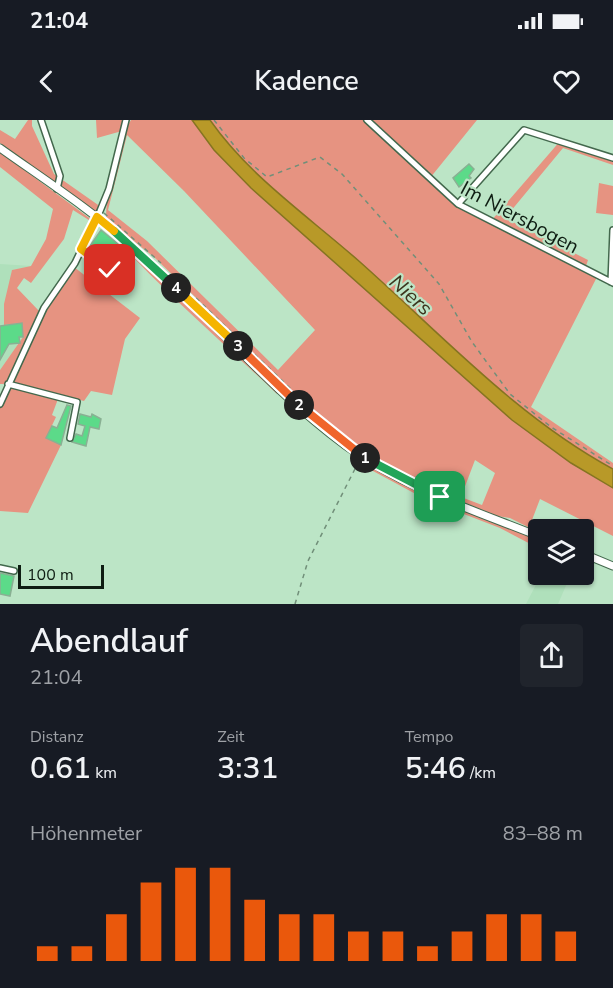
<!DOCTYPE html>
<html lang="de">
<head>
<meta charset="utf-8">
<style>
	body { margin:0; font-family:"Nunito Sans",sans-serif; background:#20242c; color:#f1f3f6; height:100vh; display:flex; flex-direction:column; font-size:22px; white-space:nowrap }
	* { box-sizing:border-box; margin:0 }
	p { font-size:20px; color:#9ea1a6 }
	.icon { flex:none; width:33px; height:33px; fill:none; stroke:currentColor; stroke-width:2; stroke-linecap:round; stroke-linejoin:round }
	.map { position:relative; height:484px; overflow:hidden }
	.details { display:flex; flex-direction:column; background:#171b24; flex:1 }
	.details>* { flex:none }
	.buttons { position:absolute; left:528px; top:399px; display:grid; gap:12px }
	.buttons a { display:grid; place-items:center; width:66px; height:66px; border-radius:6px; background:#171b24; box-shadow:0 2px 4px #0004; font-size:30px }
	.scale { position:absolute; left:18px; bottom:15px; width:86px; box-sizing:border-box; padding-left:6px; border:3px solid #0e1d12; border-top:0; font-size:16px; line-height:21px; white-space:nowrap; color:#0e1d12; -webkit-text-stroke:4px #bce5c6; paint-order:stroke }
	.pin { position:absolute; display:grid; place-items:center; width:51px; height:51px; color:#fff; margin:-26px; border-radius:12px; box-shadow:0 3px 9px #0006 }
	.km { position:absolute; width:30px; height:30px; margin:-15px; border-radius:50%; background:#222; color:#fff; font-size:16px; line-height:30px; text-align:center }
	.round { display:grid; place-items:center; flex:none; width:63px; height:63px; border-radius:6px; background:#20242c }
	.summary { display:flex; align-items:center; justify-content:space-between; height:102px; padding:0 30px }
	h1 { font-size:33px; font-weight:600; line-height:45px }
	.stats { display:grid; grid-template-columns:repeat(3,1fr); gap:9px; height:102px; padding:6px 30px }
	.stats div { display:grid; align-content:center }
	.stats b { font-size:30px; font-weight:600 }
	.stats small { font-size:16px; font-weight:400 }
	.stats p { font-size:16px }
	.chart { height:168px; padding:12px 30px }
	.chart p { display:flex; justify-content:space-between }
	.chart svg { width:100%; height:108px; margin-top:6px; stroke:#ea580c; stroke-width:6 }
	.status { display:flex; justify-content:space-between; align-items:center; height:42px; padding:0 30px; background:#171b24; direction:ltr }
	.status svg { height:16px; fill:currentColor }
	header { display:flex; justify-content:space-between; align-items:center; height:78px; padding:0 30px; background:#171b24; font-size:27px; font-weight:600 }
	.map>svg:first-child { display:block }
	.built { fill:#afe0bb }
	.green { fill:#e69381; fill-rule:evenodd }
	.water { fill:#b89928; stroke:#857421; stroke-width:1.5 }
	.building { fill:#5cda89; stroke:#89b093; stroke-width:1.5 }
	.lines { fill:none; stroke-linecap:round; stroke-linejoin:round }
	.minor-casing { stroke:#43684d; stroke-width:8 }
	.major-casing { stroke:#43684d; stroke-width:9 }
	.path { stroke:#718f79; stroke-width:1.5; stroke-dasharray:4.5 4.5; stroke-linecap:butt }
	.minor { stroke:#fff; stroke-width:5 }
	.major { stroke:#fff; stroke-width:7 }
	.split-1-casing { stroke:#fff; stroke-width:12 }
	.split-2-casing { stroke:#fff; stroke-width:12 }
	.split-3-casing { stroke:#fff; stroke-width:12 }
	.split-4-casing { stroke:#fff; stroke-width:12 }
	.split-5-casing { stroke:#fff; stroke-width:12 }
	.split-6-casing { stroke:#fff; stroke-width:12 }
	.split-1 { stroke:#22a559; stroke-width:8 }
	.split-2 { stroke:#f0652b; stroke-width:8 }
	.split-3 { stroke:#f0652b; stroke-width:8 }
	.split-4 { stroke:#f5b400; stroke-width:8 }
	.split-5 { stroke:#22a559; stroke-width:8 }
	.split-6 { stroke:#f5b400; stroke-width:8 }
	.labels { text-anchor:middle; stroke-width:4.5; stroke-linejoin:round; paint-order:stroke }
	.street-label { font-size:20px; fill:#0e1d12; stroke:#bce5c6 }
	.water-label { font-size:21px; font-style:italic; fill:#3d361e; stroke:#bce5c6 }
</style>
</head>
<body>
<div class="status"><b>21:04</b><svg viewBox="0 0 49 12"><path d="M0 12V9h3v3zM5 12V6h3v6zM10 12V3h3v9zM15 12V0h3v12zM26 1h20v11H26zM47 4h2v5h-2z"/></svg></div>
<header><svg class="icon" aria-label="back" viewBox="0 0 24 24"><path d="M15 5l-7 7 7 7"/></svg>Kadence<svg class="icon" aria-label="heart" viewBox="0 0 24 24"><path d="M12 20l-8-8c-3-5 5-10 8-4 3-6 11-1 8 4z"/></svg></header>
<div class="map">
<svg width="613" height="484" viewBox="0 0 613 484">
	<rect width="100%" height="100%" fill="#bce5c6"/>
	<!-- built -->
	<path class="built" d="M0,144L32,146L12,150L4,204L22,203L23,217L0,250Z
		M541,455H553L568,461L558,484H526Z"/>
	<!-- green -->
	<path class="green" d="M28,0H32V6L54,54L101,87L96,92L0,23V10L15,19Z
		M96,0H124L122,11L97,18Z
		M131,0H192L214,30L251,68L512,300L571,343L613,368V416L540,379L532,400L549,409L538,410V412L510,398L497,396L415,362L381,344L330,308L155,138L106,99C106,74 118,21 131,0ZM127,15L184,71L315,210L278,250L147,121L108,90ZM475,340L495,353L482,385L461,377Z
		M210,0H477L430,58L458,84L491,101L561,20L613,38V45L563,28L505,98L588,140L585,149L598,155L531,287L613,343V349C525,301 453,226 378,161C321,110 255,63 210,0Z
		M0,32L92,100V102L73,90L64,119L31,163L24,158L17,168L40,192L7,264H0V250L23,217L22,203L4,205V184L12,150L31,146L46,119L53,89L0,47Z
		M599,63L613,66V95L596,93Z
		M97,104C121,110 157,159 176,175C211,205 244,238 278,270L277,274C230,229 180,186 135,139L132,133Z
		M74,147L140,198L125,219L112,275L91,271L84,281L11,263L46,188Z
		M9,266L58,279L52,295L56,297L46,318L61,325L28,393L0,391V287Z
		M364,341L400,363L534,418L538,420V428L500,408L425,379L360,344Z"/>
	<!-- water -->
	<path class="water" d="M192,0H210C250,57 308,96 360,142C441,214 517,297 613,349V368L571,343L512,300L251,68L214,30Z"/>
	<!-- building -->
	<path class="building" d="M469,44L474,49L469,56L471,58L459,67L453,58Z
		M101,110L135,138L119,159L115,156L124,144L103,127L97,135L90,126Z
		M22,203L23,217H19L20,223L9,224L0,240V206Z
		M67,285L71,286L61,325L46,318L52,306L57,308Z
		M80,294L91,297L92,294L101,299L99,309L90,307L86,326L72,322L76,314L82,316L85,306L78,304Z
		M0,453L14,456L10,476L0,474Z"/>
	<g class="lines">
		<!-- minor casing -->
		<g class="minor-casing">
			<path id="minor" d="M41,0L60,56L57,69
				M367,0L458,84L613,163
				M458,84L524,10L613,38
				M81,129L110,150
				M611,162L613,110
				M8,264L77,282L70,318
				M0,284L44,188L75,143L100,91L109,69L126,0
				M0,448L14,451"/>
		</g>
		<!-- major casing -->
		<g class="major-casing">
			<path id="major" d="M0,28C45,60 93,91 134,128C206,192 269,269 346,326C404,368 473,390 538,416
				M584,434L613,446"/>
		</g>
		<!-- path -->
		<path class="path" d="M214,0L244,38L267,57L320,37L342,54L439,164L472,222L510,274L551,307L613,346
			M104,93L161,143
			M196,178L318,295
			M343,315L359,326
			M295,484L308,441L358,343"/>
		<!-- minor -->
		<use href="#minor" class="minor"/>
		<!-- major -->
		<use href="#major" class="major"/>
	</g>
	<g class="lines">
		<!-- split-1 casing -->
		<g class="split-1-casing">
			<path id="split-1" d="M365,338L440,377"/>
		</g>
		<!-- split-2 casing -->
		<g class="split-2-casing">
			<path id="split-2" d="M299,285L365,338"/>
		</g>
		<!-- split-3 casing -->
		<g class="split-3-casing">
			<path id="split-3" d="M238,226L299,285"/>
		</g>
		<!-- split-4 casing -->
		<g class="split-4-casing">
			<path id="split-4" d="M176,168L238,226"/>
		</g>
		<!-- split-5 casing -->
		<g class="split-5-casing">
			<path id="split-5" d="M114,111L176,168"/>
		</g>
		<!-- split-6 casing -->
		<g class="split-6-casing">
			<path id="split-6" d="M110,150L81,129L97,97L114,111"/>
		</g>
		<!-- split-1 -->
		<use href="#split-1" class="split-1"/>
		<!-- split-2 -->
		<use href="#split-2" class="split-2"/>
		<!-- split-3 -->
		<use href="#split-3" class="split-3"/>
		<!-- split-4 -->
		<use href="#split-4" class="split-4"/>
		<!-- split-5 -->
		<use href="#split-5" class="split-5"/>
		<!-- split-6 -->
		<use href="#split-6" class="split-6"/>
	</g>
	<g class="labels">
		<!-- street labels -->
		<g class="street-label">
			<text transform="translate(520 97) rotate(28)" y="7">Im Niersbogen</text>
		</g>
		<!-- water labels -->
		<g class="water-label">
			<text transform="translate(411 175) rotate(42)" y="7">Niers</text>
		</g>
	</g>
</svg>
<div class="buttons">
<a><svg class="icon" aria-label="layers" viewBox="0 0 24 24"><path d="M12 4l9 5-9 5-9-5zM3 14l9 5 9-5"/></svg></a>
</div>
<div class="scale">100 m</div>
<div class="pin" style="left:440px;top:377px;background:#1e9e55"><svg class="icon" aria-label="arrive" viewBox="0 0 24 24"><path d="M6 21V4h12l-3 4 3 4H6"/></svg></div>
<div class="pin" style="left:110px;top:150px;background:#d93025"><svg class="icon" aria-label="check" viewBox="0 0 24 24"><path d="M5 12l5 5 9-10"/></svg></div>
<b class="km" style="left:365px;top:338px">1</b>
<b class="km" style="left:299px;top:285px">2</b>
<b class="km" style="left:238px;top:226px">3</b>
<b class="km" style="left:176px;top:168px">4</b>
</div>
<section class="details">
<div class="summary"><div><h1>Abendlauf</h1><p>21:04</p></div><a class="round"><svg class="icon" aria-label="share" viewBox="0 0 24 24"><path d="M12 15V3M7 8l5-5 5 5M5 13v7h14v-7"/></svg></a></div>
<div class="stats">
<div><p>Distanz</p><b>0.61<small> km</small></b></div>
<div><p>Zeit</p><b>3:31</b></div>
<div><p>Tempo</p><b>5:46<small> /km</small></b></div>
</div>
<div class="chart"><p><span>Höhenmeter</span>83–88 m</p>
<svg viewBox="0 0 160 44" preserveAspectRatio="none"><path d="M5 44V38M15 44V38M25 44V25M35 44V12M45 44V6M55 44V6M65 44V19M75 44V25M85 44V25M95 44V32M105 44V32M115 44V38M125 44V32M135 44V25M145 44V25M155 44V32"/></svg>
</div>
</section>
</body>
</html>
